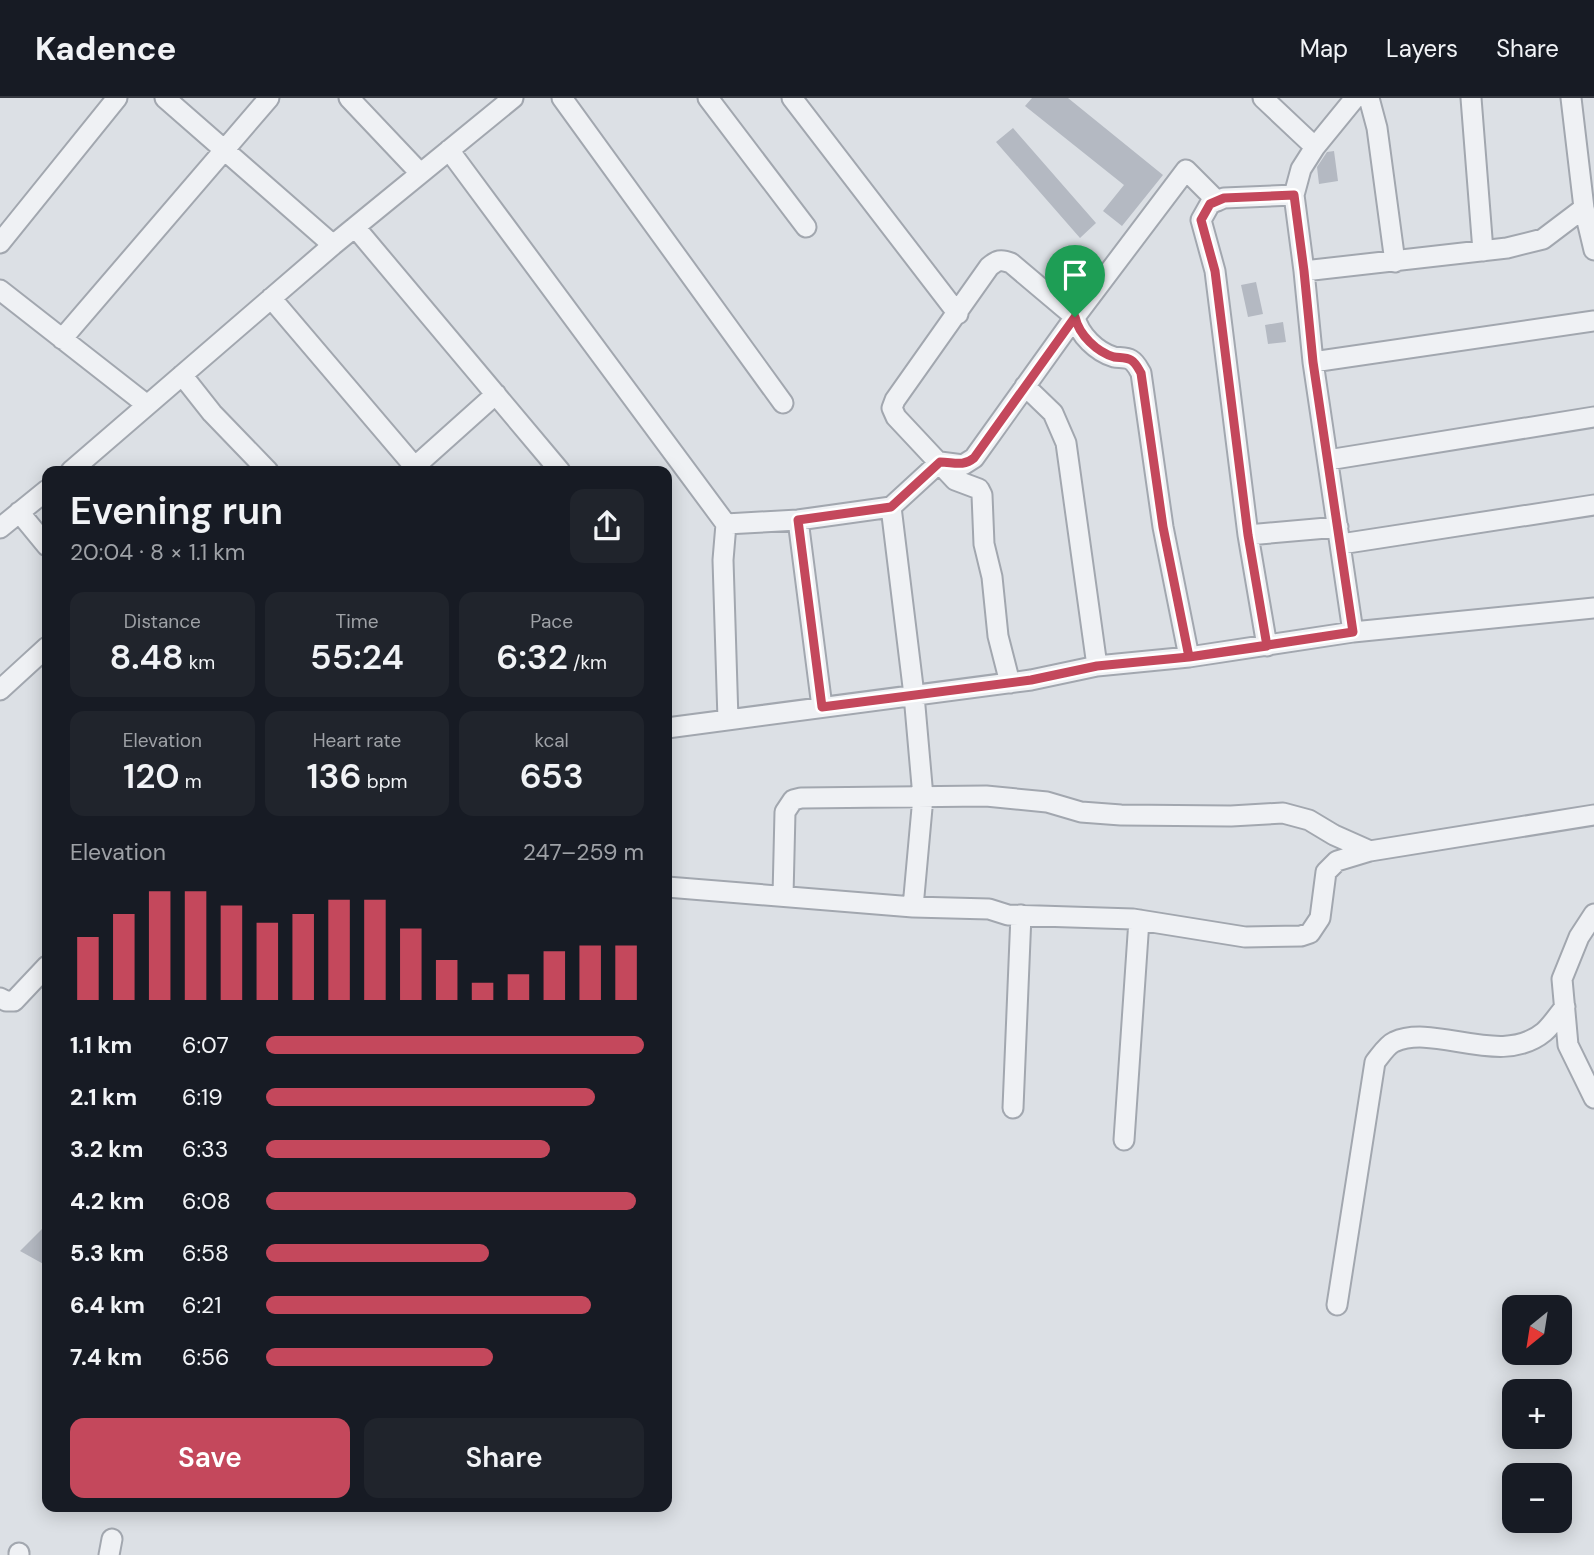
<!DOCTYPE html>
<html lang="en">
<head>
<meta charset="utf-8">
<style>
	body { margin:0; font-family:"DM Sans",sans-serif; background:#20242c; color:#f1f3f6; height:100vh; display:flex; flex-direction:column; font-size:26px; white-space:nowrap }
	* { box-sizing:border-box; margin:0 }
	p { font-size:23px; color:#9ea1a6 }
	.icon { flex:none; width:38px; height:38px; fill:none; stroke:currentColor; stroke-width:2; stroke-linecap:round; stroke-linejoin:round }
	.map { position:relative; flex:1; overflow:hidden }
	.details { position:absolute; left:42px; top:368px; width:630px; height:1046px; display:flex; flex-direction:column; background:#171b24; border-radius:14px; box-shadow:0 4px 18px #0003 }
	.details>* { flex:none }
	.needle { width:46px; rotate:210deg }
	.tools { position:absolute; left:1502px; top:1197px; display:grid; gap:14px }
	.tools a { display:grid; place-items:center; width:70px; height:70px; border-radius:14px; background:#171b24; box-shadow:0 4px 18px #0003; font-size:35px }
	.pin { position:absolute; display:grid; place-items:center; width:60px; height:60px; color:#fff; margin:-72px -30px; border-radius:50% 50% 50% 0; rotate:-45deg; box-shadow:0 0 7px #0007 }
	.pin .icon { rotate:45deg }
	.round { display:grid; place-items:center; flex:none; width:74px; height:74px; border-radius:14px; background:#20242c }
	.head { display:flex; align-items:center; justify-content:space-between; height:119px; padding:0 28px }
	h1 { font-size:38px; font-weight:600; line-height:52px }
	.figures { display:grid; grid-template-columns:repeat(3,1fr); gap:10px; height:119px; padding:7px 28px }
	.figures div { display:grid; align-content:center; border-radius:14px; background:#20242c; text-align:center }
	.figures b { font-size:35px; font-weight:600 }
	.figures small { font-size:19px; font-weight:400 }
	.figures p { font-size:19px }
	.chart { height:196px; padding:14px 28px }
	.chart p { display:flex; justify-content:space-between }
	.chart svg { width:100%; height:126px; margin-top:7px; stroke:#c4485c; stroke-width:6 }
	.button { display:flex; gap:14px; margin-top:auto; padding:14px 28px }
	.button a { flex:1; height:80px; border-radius:14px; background:#c4485c; color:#fff; font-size:28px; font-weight:600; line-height:80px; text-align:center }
	.button a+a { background:#20242c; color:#f1f3f6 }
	ul { padding:0 28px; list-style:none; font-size:23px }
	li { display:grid; grid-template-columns:112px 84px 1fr; align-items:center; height:52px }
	li i { height:18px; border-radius:9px; background:#c4485c }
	header { display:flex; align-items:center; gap:42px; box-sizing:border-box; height:98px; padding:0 35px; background:#171b24; border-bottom:2px solid #363941 }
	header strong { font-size:33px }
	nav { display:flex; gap:38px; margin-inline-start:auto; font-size:24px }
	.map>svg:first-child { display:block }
	.building { fill:#b4b9c2 }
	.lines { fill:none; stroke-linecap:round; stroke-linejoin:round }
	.minor-casing { stroke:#a2a7af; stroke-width:23 }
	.minor { stroke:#eff1f4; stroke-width:19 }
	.route-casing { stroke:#fff; stroke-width:14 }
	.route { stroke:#c4485c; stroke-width:9 }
</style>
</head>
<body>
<header>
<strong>Kadence</strong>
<nav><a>Map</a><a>Layers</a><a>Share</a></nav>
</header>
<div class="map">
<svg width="1594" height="1457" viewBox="0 0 1594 1457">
	<rect width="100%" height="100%" fill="#dce0e5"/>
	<!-- building -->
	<path class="building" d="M1032,0H1068L1163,77L1122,128L1103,113L1124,87L1025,8Z
		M1013,30L1096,125L1080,140L996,44Z
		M1334,53L1338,83L1319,86L1317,69L1327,54Z
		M1256,184L1263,216L1248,219L1241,187Z
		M1283,224L1286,244L1268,246L1265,227Z
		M47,1126V1168L20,1153Z"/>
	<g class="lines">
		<!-- minor casing -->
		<g class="minor-casing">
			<path id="minor" d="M165,0L333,147
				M349,0L420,75
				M562,0L783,305
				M708,0L806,129
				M792,0L958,216
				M1263,0L1315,49
				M1369,0L1377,30L1395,164
				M1471,0L1483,153
				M1571,0L1584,110L1594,152
				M449,52L726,426L798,422L891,409L914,597L923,699L913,809
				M355,129L560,373
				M0,145L117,0
				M1304,173L1507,150L1543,141L1584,110
				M0,192L147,307
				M271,200L414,368
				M62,241L269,0
				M1313,264L1594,223
				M182,277L212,315L268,373
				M1025,288L1053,315L1066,345L1097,568
				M1328,362L1594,319
				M71,373L333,147L513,0
				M410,373L496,296
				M891,409L940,364L963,367L974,360L1075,219L1186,72L1217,103
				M19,414L47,448
				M798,422L822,609
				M726,426L723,462L728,622
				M0,430L47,392
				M1248,437L1338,429
				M1341,446L1594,407
				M1353,534L1313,264L1304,173L1294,97L1301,71L1315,49L1355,0
				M1267,548L1248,437L1215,173L1201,122L1210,106L1224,100L1294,97
				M1010,585L998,538L992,479L984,446L982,397L979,391L955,382L896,319L892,310L895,302L989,169C997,162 1001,161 1011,165L1075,219C1079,237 1097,254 1114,259C1119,260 1126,259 1131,262C1136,265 1138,270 1141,275L1163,429L1189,559
				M0,592L47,549
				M667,630L1031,582L1097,568L1189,559L1353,534L1594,510
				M667,789L913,809L989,811L1008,817L1133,821L1245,839L1301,838L1310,835L1320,820L1326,774L1337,763L1370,753L1594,717
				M783,798L785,714L793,702L801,700L986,698L1047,704L1081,714L1121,717L1231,718L1283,715L1309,722L1334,737L1370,753
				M1594,816L1579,839L1562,881L1568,947L1594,1000
				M0,900L6,903H14L47,868
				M1013,1010L1021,817
				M1124,1042L1139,822
				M1337,1207L1375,964C1380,958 1387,947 1394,944C1435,925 1501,970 1544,934C1552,927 1558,917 1565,909
				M19,1457V1455
				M109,1457L112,1441"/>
		</g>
		<!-- minor -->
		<use href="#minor" class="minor"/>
	</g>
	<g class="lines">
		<!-- route casing -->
		<g class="route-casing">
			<path id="route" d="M1075,219L974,360C963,369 953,364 940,364L891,409L798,422L822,609L1031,582L1097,568L1189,559L1353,534L1313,264L1304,173L1294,97L1224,100L1210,106L1201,122L1215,173L1248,437L1267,548L1189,559L1163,429L1141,275C1138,270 1136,265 1131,262C1126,259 1120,260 1114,259C1097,254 1079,237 1075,219"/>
		</g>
		<!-- route -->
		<use href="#route" class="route"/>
	</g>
</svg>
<div class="tools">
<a><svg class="needle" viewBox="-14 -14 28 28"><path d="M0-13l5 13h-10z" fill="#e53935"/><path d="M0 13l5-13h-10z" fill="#9ea1a6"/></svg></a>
<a>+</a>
<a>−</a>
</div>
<div class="pin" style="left:1075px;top:219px;background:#1e9e55"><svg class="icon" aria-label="arrive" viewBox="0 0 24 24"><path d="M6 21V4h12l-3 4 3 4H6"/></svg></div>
<section class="details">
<div class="head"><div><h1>Evening run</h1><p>20:04 · 8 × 1.1 km</p></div><a class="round"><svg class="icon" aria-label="share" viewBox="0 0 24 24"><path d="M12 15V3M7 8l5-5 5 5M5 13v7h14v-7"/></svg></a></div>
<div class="figures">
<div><p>Distance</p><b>8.48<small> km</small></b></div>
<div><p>Time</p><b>55:24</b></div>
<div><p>Pace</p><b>6:32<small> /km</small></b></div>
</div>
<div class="figures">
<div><p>Elevation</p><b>120<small> m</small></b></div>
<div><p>Heart rate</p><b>136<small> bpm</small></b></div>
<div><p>kcal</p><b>653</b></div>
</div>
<div class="chart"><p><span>Elevation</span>247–259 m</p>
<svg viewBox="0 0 160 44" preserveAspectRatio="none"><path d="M5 44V22M15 44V14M25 44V6M35 44V6M45 44V11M55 44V17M65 44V14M75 44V9M85 44V9M95 44V19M105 44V30M115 44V38M125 44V35M135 44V27M145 44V25M155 44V25"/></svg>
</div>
<ul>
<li><b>1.1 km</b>6:07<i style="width:100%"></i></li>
<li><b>2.1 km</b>6:19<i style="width:87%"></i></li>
<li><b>3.2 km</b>6:33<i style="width:75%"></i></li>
<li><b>4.2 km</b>6:08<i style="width:98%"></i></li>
<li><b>5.3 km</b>6:58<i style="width:59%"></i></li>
<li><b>6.4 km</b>6:21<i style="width:86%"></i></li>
<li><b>7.4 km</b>6:56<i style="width:60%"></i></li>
</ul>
<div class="button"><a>Save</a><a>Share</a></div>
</section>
</div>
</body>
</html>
